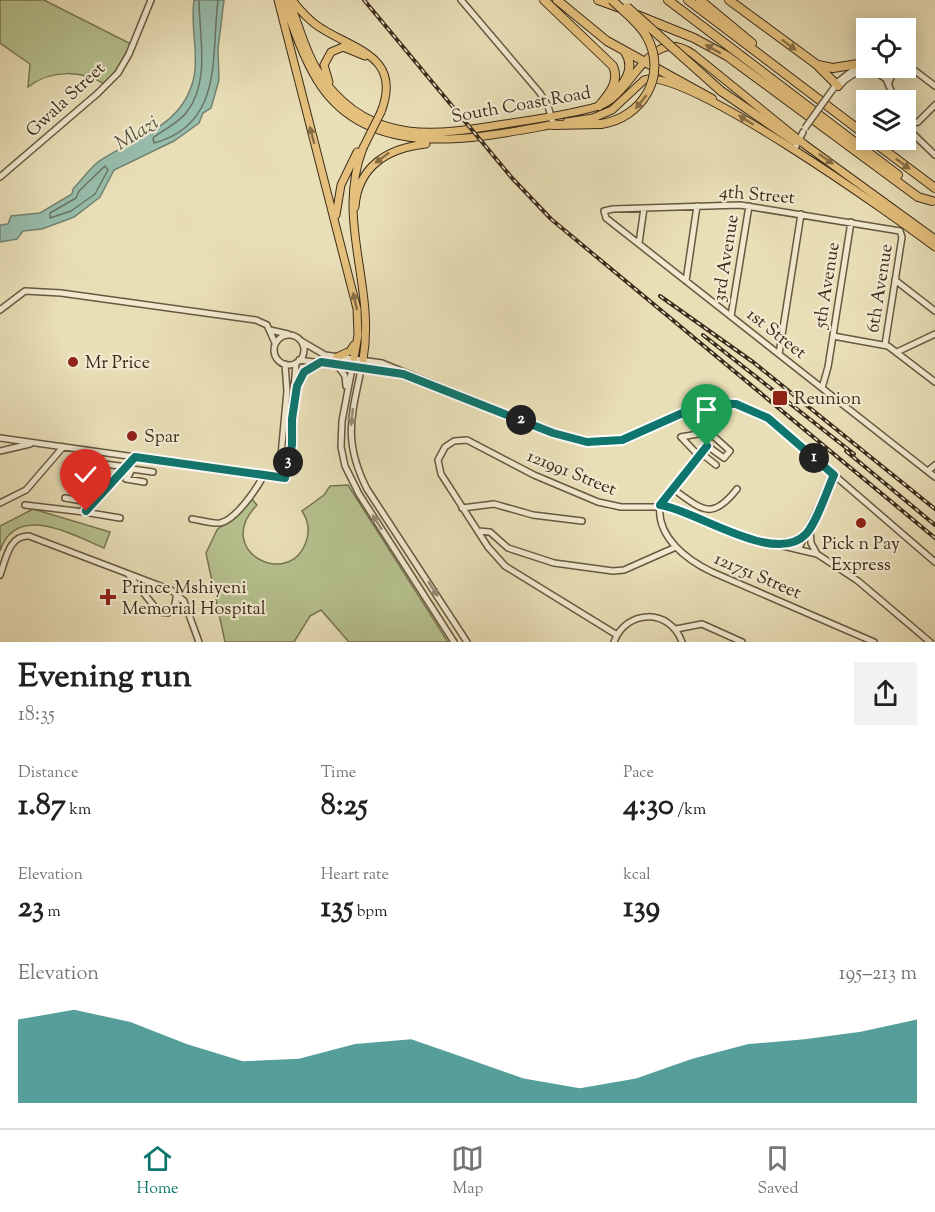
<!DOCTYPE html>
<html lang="en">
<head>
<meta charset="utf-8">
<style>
	body { margin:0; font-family:"Sorts Mill Goudy",serif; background:#f2f2f2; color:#222; height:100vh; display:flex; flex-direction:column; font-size:22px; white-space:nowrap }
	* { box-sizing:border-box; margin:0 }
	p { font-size:20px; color:#767676 }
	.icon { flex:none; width:33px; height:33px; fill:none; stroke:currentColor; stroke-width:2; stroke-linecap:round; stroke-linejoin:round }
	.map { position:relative; height:642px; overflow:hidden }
	.sheet { display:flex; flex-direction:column; background:#fff; flex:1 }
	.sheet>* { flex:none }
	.fabs { position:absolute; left:856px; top:18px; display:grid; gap:12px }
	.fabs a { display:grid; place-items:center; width:60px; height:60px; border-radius:0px; background:#fff; box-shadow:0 3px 15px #0003; font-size:30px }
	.pin { position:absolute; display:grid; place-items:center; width:51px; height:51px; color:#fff; margin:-62px -26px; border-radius:50% 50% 50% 0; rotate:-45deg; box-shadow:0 0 6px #0007 }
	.pin .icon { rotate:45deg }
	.km { position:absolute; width:30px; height:30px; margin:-15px; border-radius:50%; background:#222; color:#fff; font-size:16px; line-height:30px; text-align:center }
	.round { display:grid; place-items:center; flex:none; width:63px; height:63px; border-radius:0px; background:#f2f2f2 }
	.headline { display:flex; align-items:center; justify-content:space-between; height:102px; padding:0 18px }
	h1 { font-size:33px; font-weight:800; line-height:45px }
	.figures { display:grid; grid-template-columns:repeat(3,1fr); gap:9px; height:102px; padding:6px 18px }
	.figures div { display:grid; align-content:center }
	.figures b { font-size:30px; font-weight:800 }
	.figures small { font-size:16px; font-weight:400 }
	.figures p { font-size:16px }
	.chart { height:168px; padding:12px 18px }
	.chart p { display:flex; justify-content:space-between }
	.chart svg { width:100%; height:108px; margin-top:6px; fill:#0f766e; opacity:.7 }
	.menu { display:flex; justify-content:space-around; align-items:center; height:84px; border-top:2px solid #e0e0e0; background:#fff; font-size:16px; color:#767676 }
	.menu a { display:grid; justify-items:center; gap:3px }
	.menu .on { color:#0f766e }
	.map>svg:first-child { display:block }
	.green { fill:#b6c28f; stroke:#797654; stroke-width:1.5 }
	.water { fill:#97bdac; stroke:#738372; stroke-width:1.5 }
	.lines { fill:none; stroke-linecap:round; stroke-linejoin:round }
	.shore { stroke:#6a7463; stroke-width:1.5 }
	.minor-casing { stroke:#675841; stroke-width:8 }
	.major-casing { stroke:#3c2b1a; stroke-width:9 }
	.highway-casing { stroke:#3c2b1a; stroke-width:10 }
	.minor { stroke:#f1ead0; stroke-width:5 }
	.major { stroke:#e4c07c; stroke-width:7 }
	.highway { stroke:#e4c07c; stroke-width:8 }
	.rail-casing { stroke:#3c2b1a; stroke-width:4 }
	.rail { stroke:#f1ead0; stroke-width:1.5; stroke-dasharray:4.5; stroke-linecap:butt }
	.minor-bridge-casing { stroke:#675841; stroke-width:8; stroke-linecap:butt }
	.major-bridge-casing { stroke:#3c2b1a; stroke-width:9; stroke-linecap:butt }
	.highway-bridge-casing { stroke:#3c2b1a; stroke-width:10; stroke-linecap:butt }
	.minor-bridge { stroke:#f1ead0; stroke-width:5 }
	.major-bridge { stroke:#e4c07c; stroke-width:7 }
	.highway-bridge { stroke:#e4c07c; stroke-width:8 }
	.oneway { fill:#886e46 }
	.oneway2 { fill:#968a75 }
	.route-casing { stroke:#fff; stroke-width:12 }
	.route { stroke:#0f766e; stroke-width:8 }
	.poi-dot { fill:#8f2418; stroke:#f1ead0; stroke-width:2 }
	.labels { text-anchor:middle; stroke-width:4.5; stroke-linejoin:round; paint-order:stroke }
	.street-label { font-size:18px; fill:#3c2b1a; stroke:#f1ead0 }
	.poi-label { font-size:18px; fill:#3c2b1a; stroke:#f1ead0; text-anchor:start }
	.water-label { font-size:20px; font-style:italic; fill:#53503e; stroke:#f1ead0 }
</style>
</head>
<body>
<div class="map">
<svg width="935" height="642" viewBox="0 0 935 642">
	<rect width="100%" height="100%" fill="#e9dfb7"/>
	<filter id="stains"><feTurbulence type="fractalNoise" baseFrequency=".00333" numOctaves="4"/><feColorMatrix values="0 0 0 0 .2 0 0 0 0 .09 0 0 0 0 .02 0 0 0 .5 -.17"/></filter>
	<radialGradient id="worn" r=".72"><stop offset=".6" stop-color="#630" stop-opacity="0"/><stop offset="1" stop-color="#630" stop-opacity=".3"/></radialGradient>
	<!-- green -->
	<path class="green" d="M0,0H44L133,45L106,85C82,70 51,69 28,87L30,64L0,43Z
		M348,485L448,642H349L321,610L310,616L294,642H225L206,553L217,530L252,499L257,505C212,551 289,590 306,542C310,531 308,520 302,511L324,495L330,486Z
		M33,509L110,532L104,548C73,535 16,502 0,551V526Z"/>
	<!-- water -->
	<path class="water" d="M194,0H224L218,49L219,80L211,108L203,113L199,123L174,141L114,170L100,197L74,217L42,229L23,231L17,239L0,242V225L8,224L11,216L40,213L72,194L73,189C81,181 89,169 98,162C135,136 183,128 194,77C199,52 190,26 194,0Z"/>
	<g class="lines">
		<!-- shore -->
		<path class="shore" d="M199,0C199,36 211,82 186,113C178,123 163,130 153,138L154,143C224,124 211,56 218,0
			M105,166L108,170L95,194L71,211L50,218V213L76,198L79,191Z"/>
		<!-- minor casing -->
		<g class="minor-casing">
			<path id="minor" d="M461,0L540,93L548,106L552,120
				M906,64L935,86
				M889,83L894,68
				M834,85L857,67
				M838,87C852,71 868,65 886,79L895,100
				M906,125L918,122L935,105
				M906,127L935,155
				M794,150L803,132
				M0,177L98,93L118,73L129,54L151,0
				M639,243L644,208
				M895,280L935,311
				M686,281L697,206
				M0,310L25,291L61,293L256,320L267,325L275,343
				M731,316L749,206
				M270,330L288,334
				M274 350a15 15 0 1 1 30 0a15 15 0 1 1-30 0Z
				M833,336L888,346L935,382
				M301,341L325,355L382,363L553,433L587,443L622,440L705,403C727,400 748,406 768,418L935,562
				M885,345L902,237L900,231L740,205L613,209L604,211L606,218L935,477
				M897,352L935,334
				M779,354L801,214
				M354,358L342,421L341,447L345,466L359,494L454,642
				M299,360L401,374
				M363,360C353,412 341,438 367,489L467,642
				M337,365L345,376L346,386
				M296,387L304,372L320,363
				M822,388L828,367L851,222
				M681,437L709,432L730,451L724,458L706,445L699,456
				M681,437L699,456
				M0,438L285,478L290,449
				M290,440L296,363
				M0,451L30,444
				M104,464L127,467
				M716,465L706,457L699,456L660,505C656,537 687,560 712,572L874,642
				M928,471L935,465
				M279,477L287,391L285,364
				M126,479L144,482
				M127,479L132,469L153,472
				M673,489C702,509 711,522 737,489
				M65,498L94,503
				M0,503L26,490L63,447
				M25,505L84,512L135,457
				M462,508L494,504L533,515L582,521
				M84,512L120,518
				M192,519C200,520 212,524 220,523C236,520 257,488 264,475
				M810,530L811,543L817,554
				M478,531L490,532L508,548L554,563L613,571L624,570L676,547
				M783,542L794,541L805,535
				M799,548L834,475
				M128,574L159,612L168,613L174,609L177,593
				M0,575C6,559 9,535 29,536L171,590L184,601L199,642
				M676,629L702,624L742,642
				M617,635L505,566L488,547L441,474L438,460L445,447L454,441L467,440L534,475L598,502L621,507H674L732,534L817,554L858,581L930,642
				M614,642C626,609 670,608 682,642"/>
		</g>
		<!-- major casing -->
		<g class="major-casing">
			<path id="major" d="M278,0L357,309L358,335L354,358
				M283,0C293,27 302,55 317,80C368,164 477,138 556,124
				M289,0C300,28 307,59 326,83C374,145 437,135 505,124C537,119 568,115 599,106C634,94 649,23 693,54L804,144L935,239
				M292,0C299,9 306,17 315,24C348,49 404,53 381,112
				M329,82L324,65L331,52L343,47L365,56
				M567,122L593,118L612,110L644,80C683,65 895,217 935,247
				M363,148C335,220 376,286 363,360
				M355,207C358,166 388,148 426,144
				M336,215L341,185L357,152
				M337,357L350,351L354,345"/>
		</g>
		<!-- highway casing -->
		<g class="highway-casing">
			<path id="highway" d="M544,0L613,66C620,82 609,94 599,106
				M557,0L607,41L712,99
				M598,0L620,8
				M668,0L898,175
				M688,0L867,136
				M700,0L752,43
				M729,0L816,64L838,86
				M637,15L694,38L727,56L918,197L932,201
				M818,65L833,68L864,63
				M721,91L794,141H800
				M610,99C622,86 637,70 625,52
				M553,125L601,124
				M871,140L935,188"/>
		</g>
		<!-- minor -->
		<use href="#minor" class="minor"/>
		<!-- major -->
		<use href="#major" class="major"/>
		<!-- highway -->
		<use href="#highway" class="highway"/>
		<!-- rail casing -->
		<g class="rail-casing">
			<path id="rail" d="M364,0L512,178L551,219L935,538
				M660,296L753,362L935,509
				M703,335L854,454
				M846,451L935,525"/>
		</g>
		<!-- rail -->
		<use href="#rail" class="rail"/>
		<!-- minor-bridge casing -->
		<g class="minor-bridge-casing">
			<path id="minor-bridge" d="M805,128L833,89"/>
		</g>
		<!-- major-bridge casing -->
		<g class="major-bridge-casing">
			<path id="major-bridge" d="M363,148L381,112"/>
		</g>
		<!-- highway-bridge casing -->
		<g class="highway-bridge-casing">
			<path id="highway-bridge" d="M627,7L721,91
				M601,124C642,118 668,76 647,37C639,22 624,12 612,0"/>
		</g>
		<!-- minor-bridge -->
		<use href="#minor-bridge" class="minor-bridge"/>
		<!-- major-bridge -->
		<use href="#major-bridge" class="major-bridge"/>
		<!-- highway-bridge -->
		<use href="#highway-bridge" class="highway-bridge"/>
	</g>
	<!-- one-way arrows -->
	<defs><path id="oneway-solid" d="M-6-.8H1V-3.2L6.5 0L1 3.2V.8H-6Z" transform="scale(1.5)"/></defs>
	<g class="oneway">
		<use href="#oneway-solid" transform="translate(789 45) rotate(37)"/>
		<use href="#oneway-solid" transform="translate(713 49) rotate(-151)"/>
		<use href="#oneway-solid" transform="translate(641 102) rotate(129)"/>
		<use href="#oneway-solid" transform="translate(746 120) rotate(-148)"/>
		<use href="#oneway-solid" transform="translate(312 135) rotate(-105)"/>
		<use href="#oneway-solid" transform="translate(382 158) rotate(143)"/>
		<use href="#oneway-solid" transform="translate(826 159) rotate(35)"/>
		<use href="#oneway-solid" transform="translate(903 164) rotate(37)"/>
		<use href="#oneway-solid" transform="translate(355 301) rotate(-103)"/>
	</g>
	<g class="oneway2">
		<use href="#oneway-solid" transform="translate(352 417) rotate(96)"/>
		<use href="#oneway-solid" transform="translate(377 522) rotate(-123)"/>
		<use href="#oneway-solid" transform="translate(433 589) rotate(57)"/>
	</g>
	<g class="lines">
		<!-- route casing -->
		<g class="route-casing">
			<path id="route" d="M86,511L135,457L285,478L292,445V419L297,386L304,372L321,362L403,374L553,433L587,442L622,440L705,403L736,404L768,418L834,475C827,490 817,522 806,534C775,567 694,509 660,505L707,446"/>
		</g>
		<!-- route -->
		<use href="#route" class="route"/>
	</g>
	<!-- markers -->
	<g class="poi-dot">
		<circle cx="73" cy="362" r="6"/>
		<rect x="772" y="390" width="16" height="16" rx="3"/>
		<circle cx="132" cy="436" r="6"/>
		<circle cx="861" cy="523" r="6"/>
		<path d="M105 588h6v6h6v6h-6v6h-6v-6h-6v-6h6z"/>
	</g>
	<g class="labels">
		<!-- street labels -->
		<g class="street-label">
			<text transform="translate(65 99) rotate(-43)" y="6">Gwala Street</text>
			<text transform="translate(521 104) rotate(-10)" y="6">South Coast Road</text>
			<text transform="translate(757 194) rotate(5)" y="6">4th Street</text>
			<text transform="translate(725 258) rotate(-81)" y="6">3rd Avenue</text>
			<text transform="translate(826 285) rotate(-81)" y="6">5th Avenue</text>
			<text transform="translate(879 288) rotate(-81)" y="6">6th Avenue</text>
			<text transform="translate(777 333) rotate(38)" y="6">1st Street</text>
			<text transform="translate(572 472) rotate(22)" y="6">121991 Street</text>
			<text transform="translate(758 575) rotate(23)" y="6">121751 Street</text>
		</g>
		<!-- poi labels -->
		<g class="poi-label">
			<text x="85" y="368">Mr Price</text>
			<text x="794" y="404">Reunion</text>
			<text x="144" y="442">Spar</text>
			<text x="861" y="549" text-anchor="middle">Pick n Pay<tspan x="861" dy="21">Express</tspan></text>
			<text x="122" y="593">Prince Mshiyeni<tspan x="122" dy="21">Memorial Hospital</tspan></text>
		</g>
		<!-- water labels -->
		<g class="water-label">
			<text transform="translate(136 132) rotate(-32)" y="7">Mlazi</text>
		</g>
	</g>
	<rect width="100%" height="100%" filter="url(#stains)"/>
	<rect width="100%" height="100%" fill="url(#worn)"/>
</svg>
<div class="fabs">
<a><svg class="icon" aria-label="locate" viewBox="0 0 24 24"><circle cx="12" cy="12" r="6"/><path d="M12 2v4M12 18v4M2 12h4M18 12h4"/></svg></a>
<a><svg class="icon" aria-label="layers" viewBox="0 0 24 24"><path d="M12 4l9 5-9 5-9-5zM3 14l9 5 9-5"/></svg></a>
</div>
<div class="pin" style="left:707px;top:446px;background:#1e9e55"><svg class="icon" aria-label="arrive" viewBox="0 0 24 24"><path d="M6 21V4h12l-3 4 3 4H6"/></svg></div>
<div class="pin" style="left:86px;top:511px;background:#d93025"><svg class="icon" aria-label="check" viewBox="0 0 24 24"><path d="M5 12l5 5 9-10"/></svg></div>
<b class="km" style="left:814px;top:458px">1</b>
<b class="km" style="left:521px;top:420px">2</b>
<b class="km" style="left:288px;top:462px">3</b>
</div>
<section class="sheet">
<div class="headline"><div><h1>Evening run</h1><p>18:35</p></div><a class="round"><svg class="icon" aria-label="share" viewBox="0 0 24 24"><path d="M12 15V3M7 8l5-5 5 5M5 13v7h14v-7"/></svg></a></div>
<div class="figures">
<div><p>Distance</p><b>1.87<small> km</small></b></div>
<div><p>Time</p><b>8:25</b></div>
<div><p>Pace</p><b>4:30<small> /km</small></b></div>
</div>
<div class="figures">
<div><p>Elevation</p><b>23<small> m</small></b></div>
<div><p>Heart rate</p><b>135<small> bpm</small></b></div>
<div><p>kcal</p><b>139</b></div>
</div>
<div class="chart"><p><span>Elevation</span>195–213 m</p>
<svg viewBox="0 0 160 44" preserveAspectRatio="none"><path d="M0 44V10L10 6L20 11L30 20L40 27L50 26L60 20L70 18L80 26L90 34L100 38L110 34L120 26L130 20L140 18L150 15L160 10V44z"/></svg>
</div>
</section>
<nav class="menu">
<a class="on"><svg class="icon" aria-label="home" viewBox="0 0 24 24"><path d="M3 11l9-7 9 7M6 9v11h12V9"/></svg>Home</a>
<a><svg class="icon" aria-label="map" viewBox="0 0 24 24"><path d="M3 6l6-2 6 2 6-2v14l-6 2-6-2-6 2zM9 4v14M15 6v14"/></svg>Map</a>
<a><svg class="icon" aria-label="saved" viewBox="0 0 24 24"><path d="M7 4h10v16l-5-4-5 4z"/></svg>Saved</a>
</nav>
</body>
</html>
